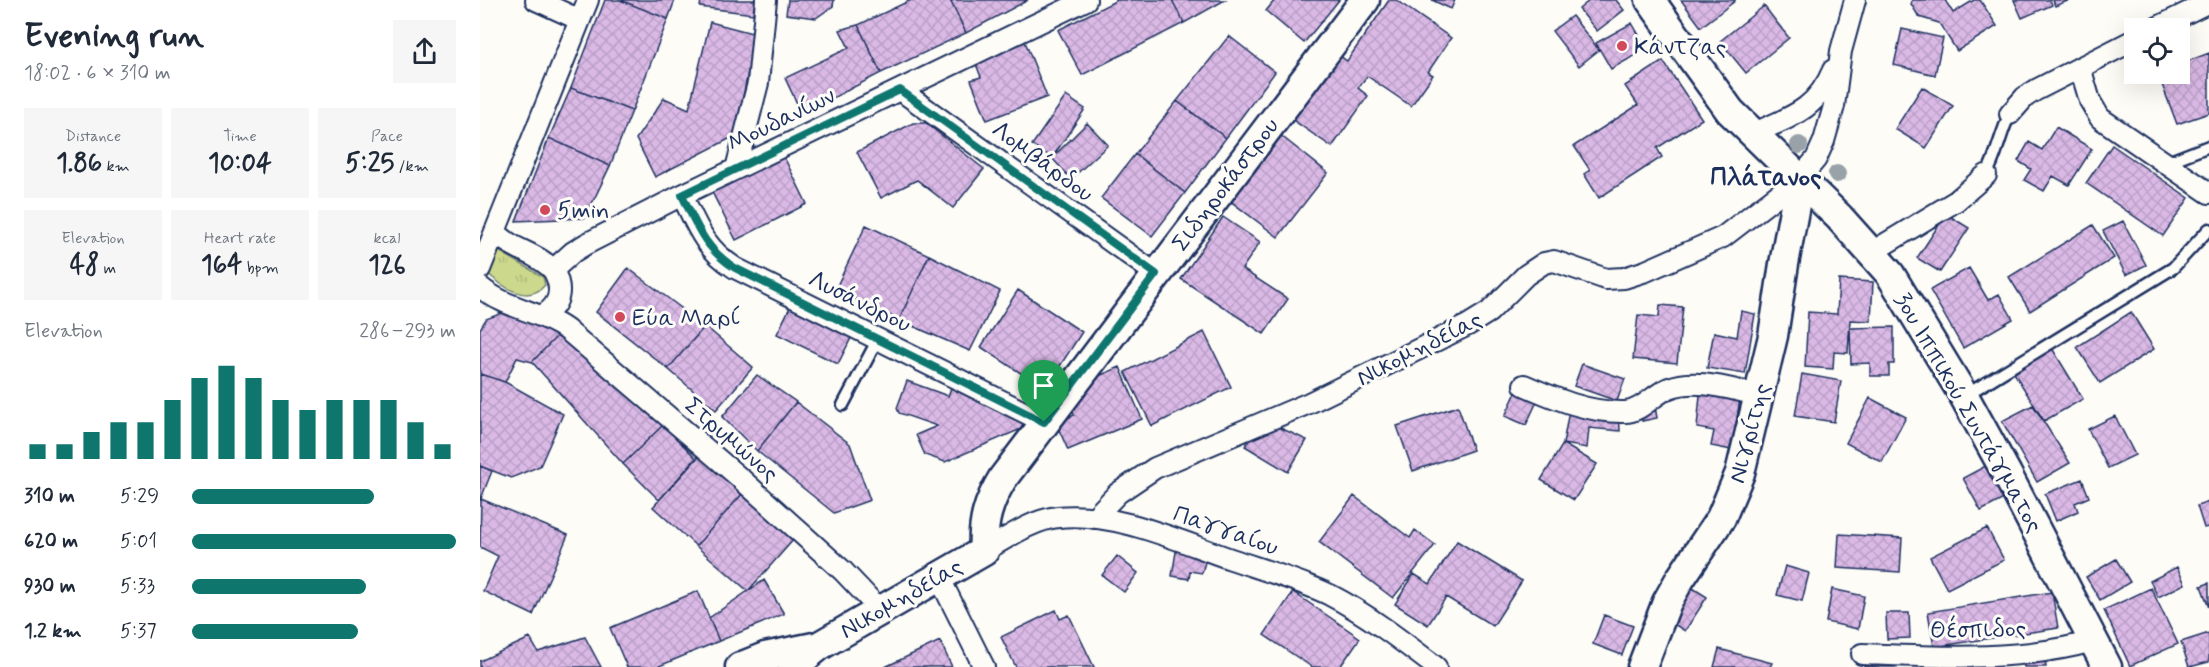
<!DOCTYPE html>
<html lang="en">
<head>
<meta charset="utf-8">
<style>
	body { margin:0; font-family:Mynerve,sans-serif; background:#f6f6f7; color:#1f2937; height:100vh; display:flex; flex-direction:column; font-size:22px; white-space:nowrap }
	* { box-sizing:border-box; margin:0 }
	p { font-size:20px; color:#747a83 }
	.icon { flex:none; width:33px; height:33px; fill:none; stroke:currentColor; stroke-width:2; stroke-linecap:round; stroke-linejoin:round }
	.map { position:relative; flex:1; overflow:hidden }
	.drawer { display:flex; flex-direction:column; background:#fff; width:480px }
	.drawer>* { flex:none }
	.buttons { position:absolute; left:1644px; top:18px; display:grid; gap:12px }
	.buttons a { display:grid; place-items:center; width:66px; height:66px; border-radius:0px; background:#fff; box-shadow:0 6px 24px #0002; font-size:30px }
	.pin { position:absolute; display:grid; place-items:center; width:51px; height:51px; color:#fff; margin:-62px -26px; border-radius:50% 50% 50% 0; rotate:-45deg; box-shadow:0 0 6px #0007 }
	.pin .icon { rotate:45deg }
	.round { display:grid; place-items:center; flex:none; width:63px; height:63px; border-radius:0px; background:#f6f6f7 }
	.summary { display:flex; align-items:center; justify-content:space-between; height:102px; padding:0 24px }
	h1 { font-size:33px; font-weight:800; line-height:45px }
	.metrics { display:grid; grid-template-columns:repeat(3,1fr); gap:9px; height:102px; padding:6px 24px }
	.metrics div { display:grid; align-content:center; border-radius:0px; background:#f6f6f7; text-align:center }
	.metrics b { font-size:26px; font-weight:800 }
	.metrics small { font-size:16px; font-weight:400 }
	.metrics p { font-size:16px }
	.chart { height:168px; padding:12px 24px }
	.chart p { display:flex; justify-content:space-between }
	.chart svg { width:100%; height:108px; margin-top:6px; stroke:#0f766e; stroke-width:6 }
	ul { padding:0 24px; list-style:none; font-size:20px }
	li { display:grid; grid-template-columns:96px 72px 1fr; align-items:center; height:45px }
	li i { height:15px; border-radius:8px; background:#0f766e }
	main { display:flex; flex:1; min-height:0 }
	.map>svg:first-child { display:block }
	.park { fill:url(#park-tufts); stroke:#748475; stroke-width:1.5 }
	.building { fill:url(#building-cross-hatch); stroke:#1b2f5e; stroke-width:1.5 }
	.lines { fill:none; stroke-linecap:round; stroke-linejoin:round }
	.lane-casing { stroke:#1b2f5e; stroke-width:15 }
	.street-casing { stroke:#1b2f5e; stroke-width:24 }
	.secondary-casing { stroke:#1b2f5e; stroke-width:33 }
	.lane { stroke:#fdfcf7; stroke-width:10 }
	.street { stroke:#fdfcf7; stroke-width:20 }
	.secondary { stroke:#fdfcf7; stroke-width:28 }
	.tree { fill:#99a2a9 }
	.route-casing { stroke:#fff; stroke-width:12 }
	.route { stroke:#0f766e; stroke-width:8 }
	.poi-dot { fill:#d1495b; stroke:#fdfcf7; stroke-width:2 }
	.labels { text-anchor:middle; stroke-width:6; stroke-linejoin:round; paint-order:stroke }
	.poi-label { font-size:24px; fill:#1b2f5e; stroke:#fdfcf7; text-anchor:start }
	.street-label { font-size:24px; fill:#1b2f5e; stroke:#fdfcf7 }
	.neighbourhood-label { font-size:26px; font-weight:bold; fill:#1b2f5e; stroke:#fdfcf7 }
</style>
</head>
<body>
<main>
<section class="drawer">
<div class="summary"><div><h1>Evening run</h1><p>18:02 · 6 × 310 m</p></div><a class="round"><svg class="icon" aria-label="share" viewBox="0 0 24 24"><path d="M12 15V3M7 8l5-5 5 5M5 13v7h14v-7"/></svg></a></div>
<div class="metrics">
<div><p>Distance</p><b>1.86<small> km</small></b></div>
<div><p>Time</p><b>10:04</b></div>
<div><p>Pace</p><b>5:25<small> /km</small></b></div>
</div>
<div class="metrics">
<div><p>Elevation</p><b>48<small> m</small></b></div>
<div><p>Heart rate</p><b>164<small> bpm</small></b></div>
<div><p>kcal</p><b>126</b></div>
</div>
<div class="chart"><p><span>Elevation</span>286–293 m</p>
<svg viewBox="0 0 160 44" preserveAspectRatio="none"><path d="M5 44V38M15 44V38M25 44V33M35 44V29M45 44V29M55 44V20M65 44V11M75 44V6M85 44V11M95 44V20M105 44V24M115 44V20M125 44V20M135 44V20M145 44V29M155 44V38"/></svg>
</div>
<ul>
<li><b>310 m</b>5:29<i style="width:69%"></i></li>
<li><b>620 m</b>5:01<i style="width:100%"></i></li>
<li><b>930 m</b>5:33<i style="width:66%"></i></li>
<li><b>1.2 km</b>5:37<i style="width:63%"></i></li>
</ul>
</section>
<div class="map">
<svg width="1729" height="667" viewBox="0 0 1729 667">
	<defs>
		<pattern id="park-tufts" width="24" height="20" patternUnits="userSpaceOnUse" patternTransform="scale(1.5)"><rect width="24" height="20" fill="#ccd88c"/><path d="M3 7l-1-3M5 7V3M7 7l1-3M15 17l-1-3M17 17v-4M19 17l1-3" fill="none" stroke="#afba7b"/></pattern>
		<pattern id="building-cross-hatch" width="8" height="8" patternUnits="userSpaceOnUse" patternTransform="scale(1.5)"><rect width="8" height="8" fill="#dab9e5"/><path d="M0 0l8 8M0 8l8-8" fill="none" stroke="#ba9fc7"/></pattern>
	</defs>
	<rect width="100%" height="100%" fill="#fdfcf7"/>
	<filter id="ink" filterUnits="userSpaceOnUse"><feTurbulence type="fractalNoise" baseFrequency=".0167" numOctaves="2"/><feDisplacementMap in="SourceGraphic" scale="12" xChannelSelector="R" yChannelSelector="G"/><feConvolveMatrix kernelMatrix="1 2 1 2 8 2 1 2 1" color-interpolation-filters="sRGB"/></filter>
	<g filter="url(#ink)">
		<!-- park -->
		<path class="park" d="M14,248L63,277L65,285C47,306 20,285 5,271Z"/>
		<!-- building -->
		<path class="building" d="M125,0H140L188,19L152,111L91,88Z
			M140,0H195L188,19Z
			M221,0H275L273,14L220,7Z
			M308,0H354L353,6L336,18L306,14Z
			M431,0H470L486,33L401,73L378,25Z
			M474,0H548L486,33L471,1Z
			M637,0H692L704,23L602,75L578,30Z
			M692,0H745L704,23Z
			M795,0H859L824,43L786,11Z
			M909,0H916L971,38L948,72L953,75L931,106L887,76L878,88L888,96L852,147L810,118L856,53L867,61Z
			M952,0H975L971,9Z
			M1110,0H1136L1144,10L1117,31L1099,9Z
			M1201,0H1255V1L1221,27Z
			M1432,0H1465L1473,13L1494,0H1500L1517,26L1477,51L1459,23L1439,17L1431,4Z
			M1534,0H1570L1572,5L1542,18Z
			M1573,0H1590L1575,6Z
			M1284,6L1309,38L1266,73L1240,41Z
			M1092,16L1119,50L1099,66L1072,31Z
			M230,22L276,34L255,136L175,177L156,139L184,98L209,109Z
			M1152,23L1167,49L1131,69L1116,43Z
			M378,25L401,73L322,114L305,78L369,48L360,30Z
			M1422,29L1463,38L1455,75L1414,65Z
			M749,36L795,72L746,138L697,101Z
			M544,39L567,97L507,120L491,80L501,77L494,59Z
			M1729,53V113L1697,124L1678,74H1700V64Z
			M1183,61L1222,119L1177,148L1182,157L1119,198L1104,174L1110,170L1094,146L1158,105L1145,86Z
			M1442,87L1473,106L1446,148L1415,129Z
			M91,88L152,111L130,166L69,138Z
			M586,96L605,109L572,158L552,145Z
			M697,101L746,138L705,193L655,154Z
			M433,123H446L504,169L473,208L437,180L401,198L377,152Z
			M607,123L628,145L591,179L572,158Z
			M1576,127L1612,149L1589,185L1573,176L1564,191L1544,180L1551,169L1538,161L1549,142L1562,150Z
			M800,135L848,173L798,237L749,200Z
			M69,138L130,166L105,218L36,221Z
			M1632,145L1709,198L1683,236L1606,183Z
			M655,154L705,193L672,236L621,198Z
			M303,155L327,204L256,240L231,190Z
			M1466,214L1489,228L1460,272L1437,258Z
			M743,217L780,242L762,269L808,299L784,334L701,279Z
			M1643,221L1666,265L1646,275L1623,231Z
			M386,225L449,255L419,320L355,290Z
			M1613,225L1634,258L1550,311L1529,277Z
			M449,255L520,291L490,351L419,320Z
			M148,268L225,326L188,369L116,312Z
			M1489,268L1508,300L1519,294L1533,319L1483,348L1450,290Z
			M1359,280L1393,282L1391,321L1370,320L1368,353L1354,352L1353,369L1325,367L1328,312L1357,314Z
			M538,290L602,332L565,389L501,347Z
			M314,299L376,328L358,364L297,334Z
			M1180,305L1203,307L1197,363L1153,359L1158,315L1179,317Z
			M1261,311L1275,314L1265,374L1227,368L1234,332L1257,337Z
			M25,312L78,335L52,362L37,358L25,382L0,374V329L6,319Z
			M1651,312L1674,349L1620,383L1597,347Z
			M225,326L273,367L236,410L188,369Z
			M1414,327V364H1409V376H1390V363L1371,364L1370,328Z
			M724,332L751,387L672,426L645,372Z
			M78,335L183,425L143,464L52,362Z
			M1570,345L1603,399L1564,421L1531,368Z
			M1102,364L1145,379L1137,401L1094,386Z
			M640,367L662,419L588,450L576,423L594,415L589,402L605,395L600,384Z
			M0,374L25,382L83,414L60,466L31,478L0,466Z
			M1322,374L1361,381L1354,422L1315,416Z
			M277,375L316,402L277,451L242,417Z
			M474,380L547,413L541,429L465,462L445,455L436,435L457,426L419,413L417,408L427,381L468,396Z
			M1221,384L1261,392L1252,450L1231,446L1234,431L1217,428Z
			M1039,386L1060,395L1046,425L1025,416Z
			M1390,398L1426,417L1402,462L1366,443Z
			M1174,401L1177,418L1162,421L1161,405Z
			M316,402L370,444L390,500L354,513L277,451Z
			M1090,405L1139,412L1140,431L1109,428L1107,448L1083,444Z
			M1553,405L1590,463L1557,482L1522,421Z
			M978,406L993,450L933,471L917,426Z
			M1635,416L1655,455L1628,468L1608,429Z
			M785,421L827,440L808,472L765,446Z
			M183,425L216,458L179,500L143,464Z
			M1083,444L1117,464L1094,500L1061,480Z
			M220,455L263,493L216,546L173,507Z
			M1517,460L1535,493L1501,511L1483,478Z
			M0,466L12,471L0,501Z
			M1602,479L1609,497L1595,503L1598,511L1576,521L1565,494Z
			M263,493L314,539L268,591L216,546Z
			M874,496L930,538L935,530L955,545L913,598L839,542Z
			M1,499L88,535L53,615L3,591L18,556L0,547Z
			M1729,502V527L1724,528L1717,506Z
			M1507,528L1524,560L1467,589L1450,557Z
			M1359,534L1422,538L1420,572L1357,568Z
			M698,540L728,551L722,573L710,571L709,579L692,576Z
			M977,541L1042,581L1013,626L966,597L948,625L915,604L934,574L950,584Z
			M637,556L658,573L644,592L622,575Z
			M1636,559L1650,582L1620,600L1606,577Z
			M1305,566L1329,573L1322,601L1297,595Z
			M1697,567L1705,584L1678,597L1670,581Z
			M284,580L304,614L239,641L229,618Z
			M1729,583V607L1721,586Z
			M1211,587L1227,597L1205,631L1189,621Z
			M1671,588L1698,644L1650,666L1624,610Z
			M1352,589L1384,596L1378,629L1346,622Z
			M218,591L239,641L177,667H147L130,628Z
			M813,592L880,638L860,667H832L784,635Z
			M1572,592L1578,628L1454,647L1448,612Z
			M576,610L580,619L589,615L614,667H536L521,637Z
			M1406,613H1429L1430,638L1407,639Z
			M1124,615L1153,626L1142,655L1113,644Z
			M1729,633V662L1709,667L1701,642Z
			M105,637L121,667H0V661L50,638L58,652Z
			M460,641L472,667H405Z
			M1239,649L1292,663L1290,667H1234Z
			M1564,652L1566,667H1544L1542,654Z
			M1384,657L1415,658V667H1384Z"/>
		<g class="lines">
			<!-- lane casing -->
			<g class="lane-casing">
				<path id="lane" d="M1685,163L1729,146
					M1506,175C1517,156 1520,134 1530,114
					M1486,395L1693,268L1729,229
					M363,405L398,339"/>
			</g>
			<!-- street casing -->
			<g class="street-casing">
				<path id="street" d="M56,0L100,20
					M1676,28L1729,2
					M1600,67L1610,101L1620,118L1729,193
					M420,90L676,274
					M1530,114L1545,97L1556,90L1654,40
					M1272,134C1310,117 1336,111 1353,70
					M256,169L278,83L286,0
					M202,195C217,226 224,248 255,268L564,422
					M15,231C30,250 57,252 73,270
					M1392,252L1476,201L1506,175
					M0,269L108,0
					M0,287C26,309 61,311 87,330L260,478L363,571L400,610
					M63,315C81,305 83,288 73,270L93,252L106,244L202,195L606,0
					M1044,385C1076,399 1109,413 1145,412C1161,412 1174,394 1189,388C1217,377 1252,390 1279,395
					M614,518L638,493L675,468L829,403L988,325L1009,312L1046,275L1064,263L1074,261L1126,279L1144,278L1166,271L1243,237L1320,178L1336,159L1344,141L1354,106L1361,51L1375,0
					M504,551C527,538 552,520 578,517C634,511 699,541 751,559C783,570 819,580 850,595C887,614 922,641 956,667
					M459,577L504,667
					M1382,654C1459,657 1539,662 1613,641"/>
			</g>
			<!-- secondary casing -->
			<g class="secondary-casing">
				<path id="secondary" d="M1170,0L1250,111L1359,217L1410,274L1484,396L1527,474L1627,667
					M260,667L285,657L334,647
					M313,667L339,646L504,551C502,523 508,502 523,478L885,0
					M1162,667L1187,602L1200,579L1241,518L1260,473L1293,336L1304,264L1320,178"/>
			</g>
			<!-- lane -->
			<use href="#lane" class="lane"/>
			<!-- street -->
			<use href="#street" class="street"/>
			<!-- secondary -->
			<use href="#secondary" class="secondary"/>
		</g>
		<!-- trees -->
		<g class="tree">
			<circle cx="1319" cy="145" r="9"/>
			<circle cx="1357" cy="174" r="9"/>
		</g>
	</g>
	<g class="lines" filter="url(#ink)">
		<!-- route casing -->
		<g class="route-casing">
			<path id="route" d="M420,90L676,274L564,422L255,268C224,248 217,226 202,195Z"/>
		</g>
		<!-- route -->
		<use href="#route" class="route"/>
	</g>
	<!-- markers -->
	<g class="poi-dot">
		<circle cx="1142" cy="46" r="6"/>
		<circle cx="65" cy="210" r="6"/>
		<circle cx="140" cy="317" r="6"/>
	</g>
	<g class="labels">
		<!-- poi labels -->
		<g class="poi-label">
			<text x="1154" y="54">Κάντζας</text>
			<text x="77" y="218">5min</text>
			<text x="152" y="325">Εύα Μαρί</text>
		</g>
		<!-- street labels -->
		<g class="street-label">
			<text transform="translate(301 119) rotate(-26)" y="8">Μουδανίων</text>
			<text transform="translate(563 161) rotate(36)" y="8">Λομβάρδου</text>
			<text transform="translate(745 184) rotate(-53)" y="8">Σιδηροκάστρου</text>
			<text transform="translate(380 301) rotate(26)" y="8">Λυσάνδρου</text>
			<text transform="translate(939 348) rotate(-27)" y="8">Νικομηδείας</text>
			<text transform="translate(1489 412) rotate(60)" y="8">3ου Ιππικού Συντάγματος</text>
			<text transform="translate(1269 433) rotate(-75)" y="8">Νιγρίτης</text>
			<text transform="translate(252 439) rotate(41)" y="8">Στρυμώνος</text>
			<text transform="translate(746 530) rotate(19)" y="8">Παγγαίου</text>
			<text transform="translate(421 598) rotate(-30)" y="8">Νικομηδείας</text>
			<text transform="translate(1498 629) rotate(-1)" y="8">Θέσπιδος</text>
		</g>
		<!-- neighbourhood labels -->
		<g class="neighbourhood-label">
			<text x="1286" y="185">Πλάτανος</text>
		</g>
	</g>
</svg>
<div class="buttons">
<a><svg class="icon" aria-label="locate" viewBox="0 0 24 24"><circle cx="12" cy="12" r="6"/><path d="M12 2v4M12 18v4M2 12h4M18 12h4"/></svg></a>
</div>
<div class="pin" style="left:564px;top:422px;background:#1e9e55"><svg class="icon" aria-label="arrive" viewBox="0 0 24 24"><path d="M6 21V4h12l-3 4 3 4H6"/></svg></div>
</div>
</main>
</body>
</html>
